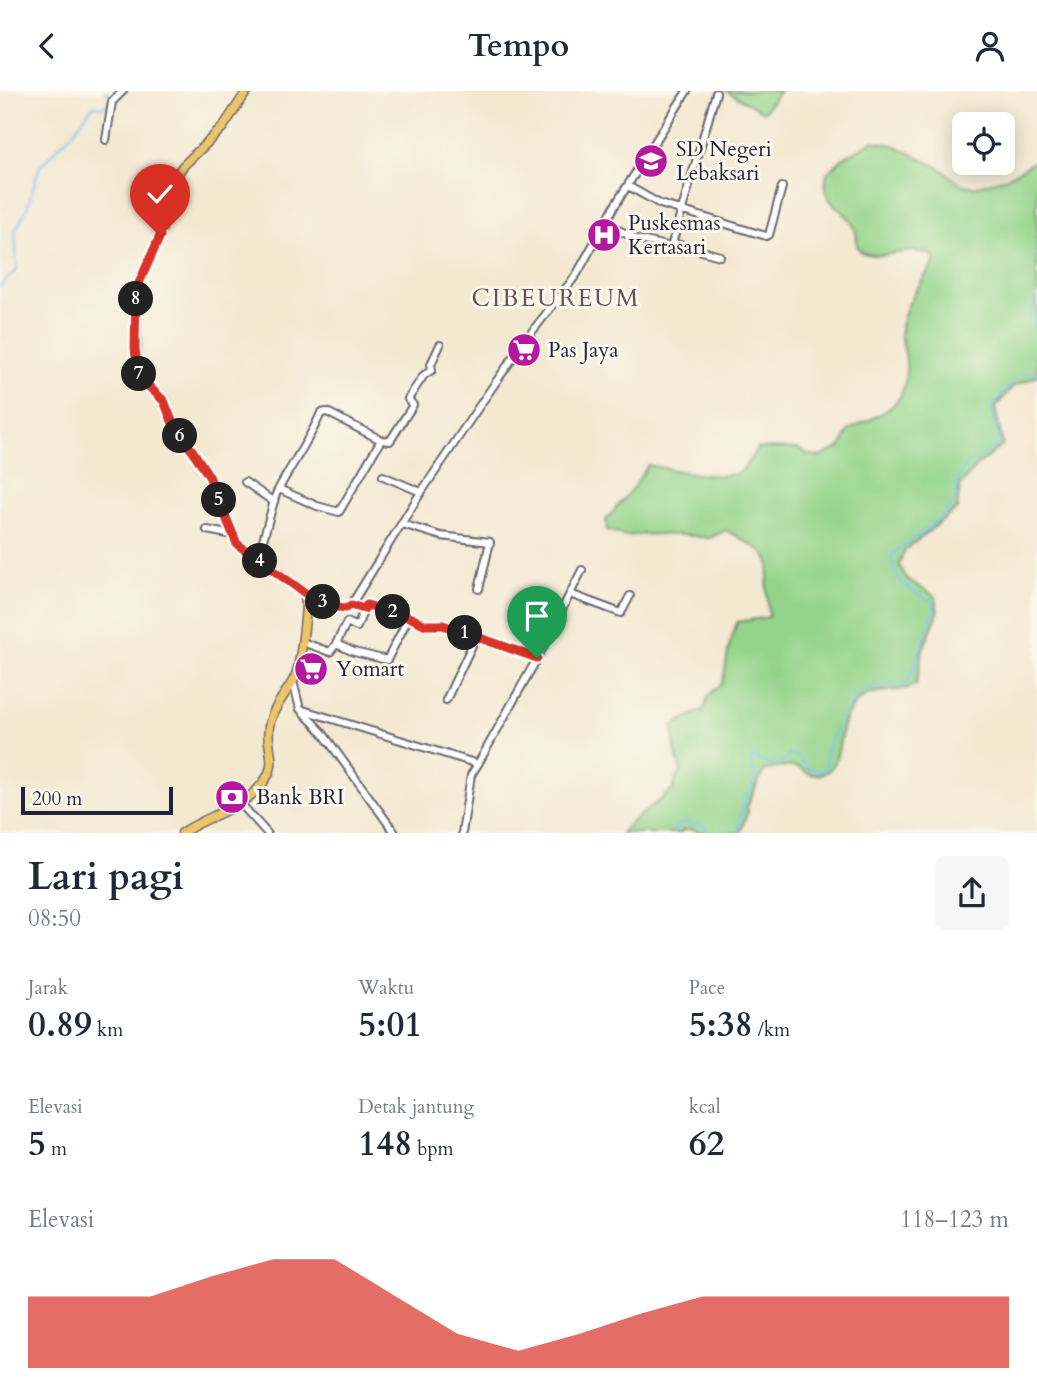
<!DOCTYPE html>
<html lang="id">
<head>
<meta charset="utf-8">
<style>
	body { margin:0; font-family:Cardo,serif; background:#f6f6f7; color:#1f2937; height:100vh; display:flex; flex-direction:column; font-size:26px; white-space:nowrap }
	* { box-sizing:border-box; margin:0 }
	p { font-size:23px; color:#747a83 }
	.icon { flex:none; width:38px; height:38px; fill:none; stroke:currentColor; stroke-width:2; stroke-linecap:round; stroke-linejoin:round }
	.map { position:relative; height:742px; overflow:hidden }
	.details { display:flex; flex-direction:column; background:#fff; flex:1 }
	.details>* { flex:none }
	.buttons { position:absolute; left:952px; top:21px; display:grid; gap:14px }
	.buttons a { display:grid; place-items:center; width:63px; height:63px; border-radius:10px; background:#fff; box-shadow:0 4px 18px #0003; font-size:35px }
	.scale { position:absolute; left:21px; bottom:18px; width:152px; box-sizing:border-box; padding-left:7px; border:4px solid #22223b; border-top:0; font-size:19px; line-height:24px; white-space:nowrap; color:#22223b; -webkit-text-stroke:5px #fbf7ec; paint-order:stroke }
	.pin { position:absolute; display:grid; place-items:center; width:60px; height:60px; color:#fff; margin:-72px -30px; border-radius:50% 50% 50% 0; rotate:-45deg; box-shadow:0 0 7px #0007 }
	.pin .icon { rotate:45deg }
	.km { position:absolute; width:35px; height:35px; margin:-18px; border-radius:50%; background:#222; color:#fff; font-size:19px; line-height:35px; text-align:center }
	.round { display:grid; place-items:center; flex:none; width:74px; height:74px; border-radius:10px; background:#f6f6f7 }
	.head { display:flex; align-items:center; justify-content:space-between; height:119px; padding:0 28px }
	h1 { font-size:38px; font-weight:700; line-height:52px }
	.figures { display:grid; grid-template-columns:repeat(3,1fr); gap:10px; height:119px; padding:7px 28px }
	.figures div { display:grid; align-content:center }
	.figures b { font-size:35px; font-weight:700 }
	.figures small { font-size:19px; font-weight:400 }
	.figures p { font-size:19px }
	.chart { height:196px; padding:14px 28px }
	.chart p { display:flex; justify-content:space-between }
	.chart svg { width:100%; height:126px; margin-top:7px; fill:#d93025; opacity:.7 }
	header { display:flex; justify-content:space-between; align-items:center; height:91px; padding:0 28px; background:#fff; font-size:32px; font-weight:700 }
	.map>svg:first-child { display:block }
	.green { fill:#94d48a; stroke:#5b7b62; stroke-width:2 }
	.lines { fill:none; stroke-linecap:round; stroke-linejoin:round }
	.stream { stroke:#75bbec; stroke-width:2 }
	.minor-casing { stroke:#6b676f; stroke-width:10 }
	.major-casing { stroke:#6b676f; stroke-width:11 }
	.minor { stroke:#fff; stroke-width:6 }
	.major { stroke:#edc569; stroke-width:8 }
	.route-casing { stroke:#fff; stroke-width:14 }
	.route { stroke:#d93025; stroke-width:9 }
	.labels { text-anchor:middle; stroke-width:6; stroke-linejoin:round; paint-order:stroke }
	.poi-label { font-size:21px; fill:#22223b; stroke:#fbf7ec; text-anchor:start }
	.quarter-label { font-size:24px; letter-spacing:2px; fill:#695158; stroke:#fbf7ec }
</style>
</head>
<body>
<header><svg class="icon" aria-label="back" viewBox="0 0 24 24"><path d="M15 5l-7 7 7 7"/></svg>Tempo<svg class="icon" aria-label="person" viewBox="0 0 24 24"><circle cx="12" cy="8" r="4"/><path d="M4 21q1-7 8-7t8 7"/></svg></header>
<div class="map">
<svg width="1037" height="742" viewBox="0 0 1037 742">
	<rect width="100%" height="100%" fill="#fbf7ec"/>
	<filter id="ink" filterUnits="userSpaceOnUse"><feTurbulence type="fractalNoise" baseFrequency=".0143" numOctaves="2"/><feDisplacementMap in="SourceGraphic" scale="14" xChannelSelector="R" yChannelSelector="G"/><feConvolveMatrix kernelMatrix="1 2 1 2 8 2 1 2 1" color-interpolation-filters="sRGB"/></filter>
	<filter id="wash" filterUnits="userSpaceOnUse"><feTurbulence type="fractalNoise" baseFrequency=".00686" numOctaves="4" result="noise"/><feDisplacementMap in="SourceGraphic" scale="28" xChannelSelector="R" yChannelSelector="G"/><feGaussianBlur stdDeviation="1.57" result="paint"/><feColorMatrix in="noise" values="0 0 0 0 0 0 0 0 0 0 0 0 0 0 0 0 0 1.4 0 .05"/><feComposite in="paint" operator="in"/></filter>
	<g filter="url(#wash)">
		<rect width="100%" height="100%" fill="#f3e8d0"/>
		<!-- green -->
		<path class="green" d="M726,0H780L763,21Z
			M872,50L894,54L938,76L961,93L973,96L1006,87L1037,69V285L1013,295L995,317L1003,354L976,375L960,395L957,418L905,459L899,474L907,488L936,506L938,522L923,558L916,594C898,604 875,595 859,609C854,614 847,624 844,631C838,648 841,684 816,684C808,685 803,678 796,676C786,674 773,679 764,679L747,716L748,720L740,742H700L695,739H683L681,742H621C636,723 658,714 674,697V692L681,681L675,658L673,634L704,618L708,605L723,591L729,556L737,531L769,526L767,495L770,473L763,461L726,439L710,447L685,444L645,443L626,445L607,439L606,429L633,397L648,374C667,377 725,392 741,380C747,375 752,364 758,357L799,358L806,363L820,366L841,356L849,339C884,320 909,318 906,270C906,259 899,248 901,238C903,214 923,190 935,169L931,163C925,162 919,160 914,160C898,160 880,168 864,162C854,158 858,146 855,138C846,113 819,118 827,82L842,68Z"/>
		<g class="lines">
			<!-- stream -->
			<path class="stream" d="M105,0L112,5
				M0,195L17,179L15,140L27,117L40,75L74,40L93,15L103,16L111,9
				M1037,205L1031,224L1037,246
				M674,742V736L683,732L703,735L708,742
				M738,742L743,713L756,688L752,678V666L770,674L780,673L790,663L797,665L806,677L822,681L827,673C824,658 830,650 837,637C857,600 860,593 905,594L912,583L935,517L932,510C910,500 891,491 892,464C906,452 949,424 954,410C960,398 953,389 966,375C974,366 997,361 999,347C999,341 992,325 992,316L1019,282H1037"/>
		</g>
	</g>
	<g filter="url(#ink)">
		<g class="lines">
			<!-- minor casing -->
			<g class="minor-casing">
				<path id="minor" d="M106,49L112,11L123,0
					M628,95L660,113L766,145L769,144L782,96
					M605,132L636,148L671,156L716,2
					M673,152L720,165
					M381,349L390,350L413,314L408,308L424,284L432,279L431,273L440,254
					M383,385L421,401
					M245,391L274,411
					M402,433L441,445L490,451L479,498
					M207,439L233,444
					M255,466L263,449L276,403C290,375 309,350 321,322L327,321L381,349L339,421L317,415L279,398
					M305,502C318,508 338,522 351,514L418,406L482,311L524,251L577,183L614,116L687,0
					M570,503L621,522L630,505
					M351,514L364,518L367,514L409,526L426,534H443L536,567
					M364,518L357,536L347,531L336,553L354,561L387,569L409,526
					M302,551L330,561L336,553
					M293,590L300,618L322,641L395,742
					M446,609L476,546
					M300,618L478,673L471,684L462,742
					M478,673L539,564L582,479
					M240,712L267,742"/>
			</g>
			<!-- major casing -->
			<g class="major-casing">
				<path id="major" d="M182,742C208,724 243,718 263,692C281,669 263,655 270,631C274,614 288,601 296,584C300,573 308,516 305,505C304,500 303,500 299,497L237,453L209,385L192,359L176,340L164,310L142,289L137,277L136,199L160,145L169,97L182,76L223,36L247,0"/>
			</g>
			<!-- minor -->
			<use href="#minor" class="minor"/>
			<!-- major -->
			<use href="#major" class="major"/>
		</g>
	</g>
	<g class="lines" filter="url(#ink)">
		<!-- route casing -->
		<g class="route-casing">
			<path id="route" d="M160,145L136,199L135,257L138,282L142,289L164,310L176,340L192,359L209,385L237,453L305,502L338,516L346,517L351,514L364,518L367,514L409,526L426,534H443L537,567"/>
		</g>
		<!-- route -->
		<use href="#route" class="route"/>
	</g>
	<!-- icons -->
	<defs>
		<g id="school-disc" transform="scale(1.75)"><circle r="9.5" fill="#b5179e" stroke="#fbf7ec"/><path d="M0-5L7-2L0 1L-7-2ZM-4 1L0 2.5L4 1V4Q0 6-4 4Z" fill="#fff"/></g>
		<g id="hospital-disc" transform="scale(1.75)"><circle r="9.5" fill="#b5179e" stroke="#fbf7ec"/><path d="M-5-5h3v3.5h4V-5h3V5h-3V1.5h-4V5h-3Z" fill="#fff"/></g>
		<g id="supermarket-disc" transform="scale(1.75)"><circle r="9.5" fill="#b5179e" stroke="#fbf7ec"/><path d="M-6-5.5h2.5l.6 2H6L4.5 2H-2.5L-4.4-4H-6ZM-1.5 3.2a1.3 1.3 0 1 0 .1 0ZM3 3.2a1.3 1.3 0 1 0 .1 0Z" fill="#fff"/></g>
		<g id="bank-disc" transform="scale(1.75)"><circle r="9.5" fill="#b5179e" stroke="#fbf7ec"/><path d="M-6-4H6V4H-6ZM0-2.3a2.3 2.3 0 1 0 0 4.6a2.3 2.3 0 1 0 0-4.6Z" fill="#fff"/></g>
	</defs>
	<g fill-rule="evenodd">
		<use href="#school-disc" x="651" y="70"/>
		<use href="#hospital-disc" x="604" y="144"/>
		<use href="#supermarket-disc" x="524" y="259"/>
		<use href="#supermarket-disc" x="311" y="578"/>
		<use href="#bank-disc" x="232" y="706"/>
	</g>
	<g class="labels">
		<!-- poi labels -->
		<g class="poi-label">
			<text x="676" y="65">SD Negeri<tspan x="676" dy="24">Lebaksari</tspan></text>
			<text x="628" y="139">Puskesmas<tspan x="628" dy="24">Kertasari</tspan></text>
			<text x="548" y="266">Pas Jaya</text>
			<text x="336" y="585">Yomart</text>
			<text x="256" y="713">Bank BRI</text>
		</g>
		<!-- quarter labels -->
		<g class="quarter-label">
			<text x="556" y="215">CIBEUREUM</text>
		</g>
	</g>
</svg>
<div class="buttons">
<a><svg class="icon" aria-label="locate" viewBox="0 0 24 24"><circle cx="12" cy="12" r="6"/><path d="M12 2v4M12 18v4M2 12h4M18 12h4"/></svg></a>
</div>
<div class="scale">200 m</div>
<div class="pin" style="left:537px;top:567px;background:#1e9e55"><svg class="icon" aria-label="arrive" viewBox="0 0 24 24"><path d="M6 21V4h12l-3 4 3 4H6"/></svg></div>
<div class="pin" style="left:160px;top:145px;background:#d93025"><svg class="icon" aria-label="check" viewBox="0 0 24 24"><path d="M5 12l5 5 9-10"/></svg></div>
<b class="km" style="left:465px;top:542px">1</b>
<b class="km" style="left:393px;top:521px">2</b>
<b class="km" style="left:323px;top:511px">3</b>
<b class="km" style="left:260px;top:470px">4</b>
<b class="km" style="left:219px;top:409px">5</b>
<b class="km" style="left:180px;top:345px">6</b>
<b class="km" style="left:139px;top:283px">7</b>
<b class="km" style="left:136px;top:208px">8</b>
</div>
<section class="details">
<div class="head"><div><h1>Lari pagi</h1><p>08:50</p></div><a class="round"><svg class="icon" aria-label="share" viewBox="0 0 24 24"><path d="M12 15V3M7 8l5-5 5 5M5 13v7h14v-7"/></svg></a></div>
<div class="figures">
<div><p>Jarak</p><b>0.89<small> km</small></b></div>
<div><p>Waktu</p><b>5:01</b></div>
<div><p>Pace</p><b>5:38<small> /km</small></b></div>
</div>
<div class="figures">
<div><p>Elevasi</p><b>5<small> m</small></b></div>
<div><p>Detak jantung</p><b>148<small> bpm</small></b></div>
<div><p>kcal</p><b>62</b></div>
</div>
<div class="chart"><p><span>Elevasi</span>118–123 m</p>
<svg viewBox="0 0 160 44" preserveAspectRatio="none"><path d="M0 44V19L10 19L20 19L30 12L40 6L50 6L60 19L70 32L80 38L90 32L100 25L110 19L120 19L130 19L140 19L150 19L160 19V44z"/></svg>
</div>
</section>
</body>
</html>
